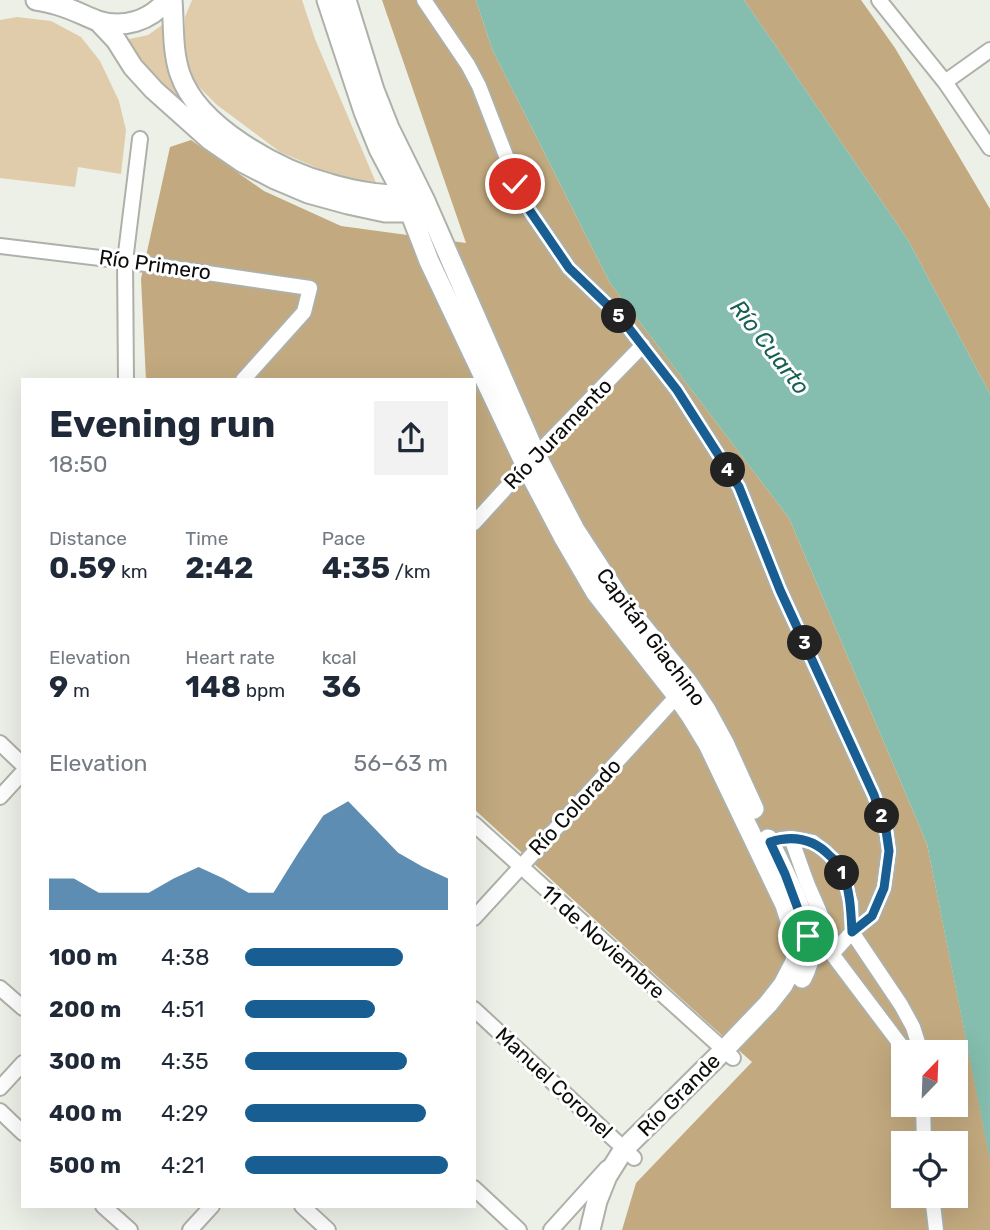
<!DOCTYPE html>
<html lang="en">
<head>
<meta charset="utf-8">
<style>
	body { margin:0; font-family:Rubik,sans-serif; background:#f2f2f3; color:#1f2937; height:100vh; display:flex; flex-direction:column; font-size:26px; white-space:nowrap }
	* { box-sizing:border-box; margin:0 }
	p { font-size:23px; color:#747a83 }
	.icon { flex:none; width:38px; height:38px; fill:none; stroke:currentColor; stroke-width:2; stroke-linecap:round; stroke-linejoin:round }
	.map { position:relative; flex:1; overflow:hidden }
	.drawer { position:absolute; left:21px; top:378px; width:455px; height:830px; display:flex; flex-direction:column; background:#fff; border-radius:0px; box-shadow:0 7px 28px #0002 }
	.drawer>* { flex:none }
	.needle { width:46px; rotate:23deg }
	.fabs { position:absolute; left:891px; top:1040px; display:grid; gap:14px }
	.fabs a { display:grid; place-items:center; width:77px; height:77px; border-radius:0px; background:#fff; box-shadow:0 7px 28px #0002; font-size:35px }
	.pin { position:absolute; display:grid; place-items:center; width:60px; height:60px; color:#fff; margin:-30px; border:4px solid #fff; border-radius:50%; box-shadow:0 2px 7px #0007 }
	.km { position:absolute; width:35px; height:35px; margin:-18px; border-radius:50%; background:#222; color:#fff; font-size:19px; line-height:35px; text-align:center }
	.round { display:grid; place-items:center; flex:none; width:74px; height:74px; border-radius:0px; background:#f2f2f3 }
	.headline { display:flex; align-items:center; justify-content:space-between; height:119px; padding:0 28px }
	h1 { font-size:38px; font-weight:700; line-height:52px }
	.stats { display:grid; grid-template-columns:repeat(3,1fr); gap:10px; height:119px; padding:7px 28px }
	.stats div { display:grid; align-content:center }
	.stats b { font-size:30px; font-weight:700 }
	.stats small { font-size:19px; font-weight:400 }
	.stats p { font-size:19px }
	.chart { height:196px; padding:14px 28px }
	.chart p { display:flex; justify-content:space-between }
	.chart svg { width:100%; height:126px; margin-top:7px; fill:#195e92; opacity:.7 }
	ul { padding:0 28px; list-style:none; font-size:23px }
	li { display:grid; grid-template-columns:112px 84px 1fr; align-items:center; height:52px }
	li i { height:18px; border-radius:9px; background:#195e92 }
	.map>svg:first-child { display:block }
	.green { fill:#e0ccab }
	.forest { fill:#c2a97f; fill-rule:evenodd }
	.water { fill:#85beae }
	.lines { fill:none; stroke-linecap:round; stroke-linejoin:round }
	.minor-casing { stroke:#adb1a9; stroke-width:18 }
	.secondary-casing { stroke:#adb1a9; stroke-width:23 }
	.minor { stroke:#fff; stroke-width:14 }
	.secondary { stroke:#fff; stroke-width:19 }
	.route-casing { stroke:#fff; stroke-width:14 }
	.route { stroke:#195e92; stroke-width:9 }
	.labels { text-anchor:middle; stroke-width:6; stroke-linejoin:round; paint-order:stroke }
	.street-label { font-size:21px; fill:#0b0c09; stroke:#fff }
	.water-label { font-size:23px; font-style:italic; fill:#176152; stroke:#fff }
</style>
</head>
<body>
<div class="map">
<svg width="990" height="1230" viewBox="0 0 990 1230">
	<rect width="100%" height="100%" fill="#ecf0e7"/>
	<!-- green -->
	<path class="green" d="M192,0H302L315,39L377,185L336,176L280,152L217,105L192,80L185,60V17Z
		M17,17L51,21L81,37L100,61L119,101L126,130L121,174L78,167L75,187L0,178V20Z
		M165,23C166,36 165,49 166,62C171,95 198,120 220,143L143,68L125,40L148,35Z"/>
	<!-- forest -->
	<path class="forest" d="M382,0H476L492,49L610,283L789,518L927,844L990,1158V1230H622L636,1183L752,1062L707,1022L474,809V380H146L141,279L170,147L191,140L264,191L341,226L466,243ZM903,1052H956V1104H903ZM903,1143H956V1195H903Z
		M744,0H861L895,48L990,209V394L908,240Z"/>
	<!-- water -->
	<path class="water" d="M476,0H744L908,240L990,394V1160L927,844L789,518L610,283L492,49Z"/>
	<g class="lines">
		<!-- minor casing -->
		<g class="minor-casing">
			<path id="minor" d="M424,0L468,65L479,86L508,161L515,184L530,211L569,268L621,318L677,390L739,487L780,590L874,795L886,829L889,851L884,888L872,916L852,932L832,954
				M879,0L945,82L990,148
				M945,82L990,50
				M0,246L125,261L310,288L304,312L243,380
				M126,380L125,261L140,139
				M474,523L536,455L643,345
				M0,743L23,765
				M0,797L23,772
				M474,824L733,1058
				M791,838C797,854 802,870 808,885C818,909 829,929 832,954L906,1052
				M762,846L781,839L791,838L813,842L826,852L840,866L851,903L852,932L901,1005L913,1027L921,1052
				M474,918L677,696
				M0,988L23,1008
				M474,1009L634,1158
				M0,1088L23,1063
				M923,1104L924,1143
				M0,1111L23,1133
				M474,1188L519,1230
				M932,1195L936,1230
				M103,1206L130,1230
				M302,1206L328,1230
				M190,1230L212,1206
				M551,1230L607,1168"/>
		</g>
		<!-- secondary casing -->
		<g class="secondary-casing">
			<path id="secondary" d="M36,0C43,1 51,3 58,5C72,9 85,16 98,21C123,29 150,21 167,0
				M172,0C174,24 172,51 180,74C198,127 278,170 330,184C343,188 358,191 371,193C385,195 400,195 413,198
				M327,0L364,112L379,149L404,196L429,261L526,466L564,538L596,593L677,696L691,716L708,744L785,905L794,934L796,953L795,962L783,985L768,1004L724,1050L624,1149L607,1176L597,1201L590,1230
				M346,0L374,90L389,128L425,201L536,455L575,530L620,599L688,683L706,710L724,743L754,809
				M98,21L116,40L133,67L154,90L210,140L242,162L275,179L308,193L348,204L385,212H411L418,206
				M768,839C781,865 812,925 810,952C810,960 806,970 802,978"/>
		</g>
		<!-- minor -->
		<use href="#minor" class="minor"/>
		<!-- secondary -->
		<use href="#secondary" class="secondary"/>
	</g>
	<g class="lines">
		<!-- route casing -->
		<g class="route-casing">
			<path id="route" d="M515,184L530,211L569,268L621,318L677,390L739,487L780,590L874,795L886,830L889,851L884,888L872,916L852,932C851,911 850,888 841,868C838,863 834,859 830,856C813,838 793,835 770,842L785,874L808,936"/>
		</g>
		<!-- route -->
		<use href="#route" class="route"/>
	</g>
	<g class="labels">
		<!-- street labels -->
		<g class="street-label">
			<text transform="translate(155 265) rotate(8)" y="7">Río Primero</text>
			<text transform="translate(558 434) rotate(-46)" y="7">Río Juramento</text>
			<text transform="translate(651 637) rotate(53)" y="7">Capitán Giachino</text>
			<text transform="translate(575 807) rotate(-47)" y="7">Río Colorado</text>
			<text transform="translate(603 942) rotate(42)" y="7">11 de Noviembre</text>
			<text transform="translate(554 1083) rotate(43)" y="7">Manuel Coronel</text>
			<text transform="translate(679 1095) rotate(-45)" y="7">Río Grande</text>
		</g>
		<!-- water labels -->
		<g class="water-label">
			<text transform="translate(770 347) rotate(52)" y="8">Río Cuarto</text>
		</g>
	</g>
</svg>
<div class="fabs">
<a><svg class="needle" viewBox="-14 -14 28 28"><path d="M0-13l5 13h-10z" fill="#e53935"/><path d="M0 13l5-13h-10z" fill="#747a83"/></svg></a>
<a><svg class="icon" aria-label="locate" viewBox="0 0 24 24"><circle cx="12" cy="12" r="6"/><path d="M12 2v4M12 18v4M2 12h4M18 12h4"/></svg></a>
</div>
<div class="pin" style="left:808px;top:936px;background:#1e9e55"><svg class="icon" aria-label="arrive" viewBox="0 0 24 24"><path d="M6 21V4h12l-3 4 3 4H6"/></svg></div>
<div class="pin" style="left:515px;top:184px;background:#d93025"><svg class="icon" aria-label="check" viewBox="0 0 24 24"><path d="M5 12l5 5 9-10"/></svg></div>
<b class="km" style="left:842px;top:873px">1</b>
<b class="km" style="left:882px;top:816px">2</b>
<b class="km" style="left:805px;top:643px">3</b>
<b class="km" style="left:728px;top:470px">4</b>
<b class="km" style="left:619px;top:316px">5</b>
<section class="drawer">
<div class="headline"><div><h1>Evening run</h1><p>18:50</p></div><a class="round"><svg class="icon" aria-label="share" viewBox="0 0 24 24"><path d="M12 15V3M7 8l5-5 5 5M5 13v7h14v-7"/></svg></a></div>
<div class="stats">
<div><p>Distance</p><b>0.59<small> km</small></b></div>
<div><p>Time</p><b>2:42</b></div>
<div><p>Pace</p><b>4:35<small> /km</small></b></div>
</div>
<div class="stats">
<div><p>Elevation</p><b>9<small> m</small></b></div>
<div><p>Heart rate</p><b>148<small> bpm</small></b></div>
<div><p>kcal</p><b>36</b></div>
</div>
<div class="chart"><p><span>Elevation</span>56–63 m</p>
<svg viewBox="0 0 160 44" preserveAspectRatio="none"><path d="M0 44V33L10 33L20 38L30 38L40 38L50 33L60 29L70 33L80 38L90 38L100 24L110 11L120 6L130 15L140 24L150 29L160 33V44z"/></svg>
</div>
<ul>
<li><b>100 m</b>4:38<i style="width:78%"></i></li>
<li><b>200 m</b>4:51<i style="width:64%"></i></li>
<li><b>300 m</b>4:35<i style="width:80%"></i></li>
<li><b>400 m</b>4:29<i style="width:89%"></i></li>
<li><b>500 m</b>4:21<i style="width:100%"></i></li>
</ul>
</section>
</div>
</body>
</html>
